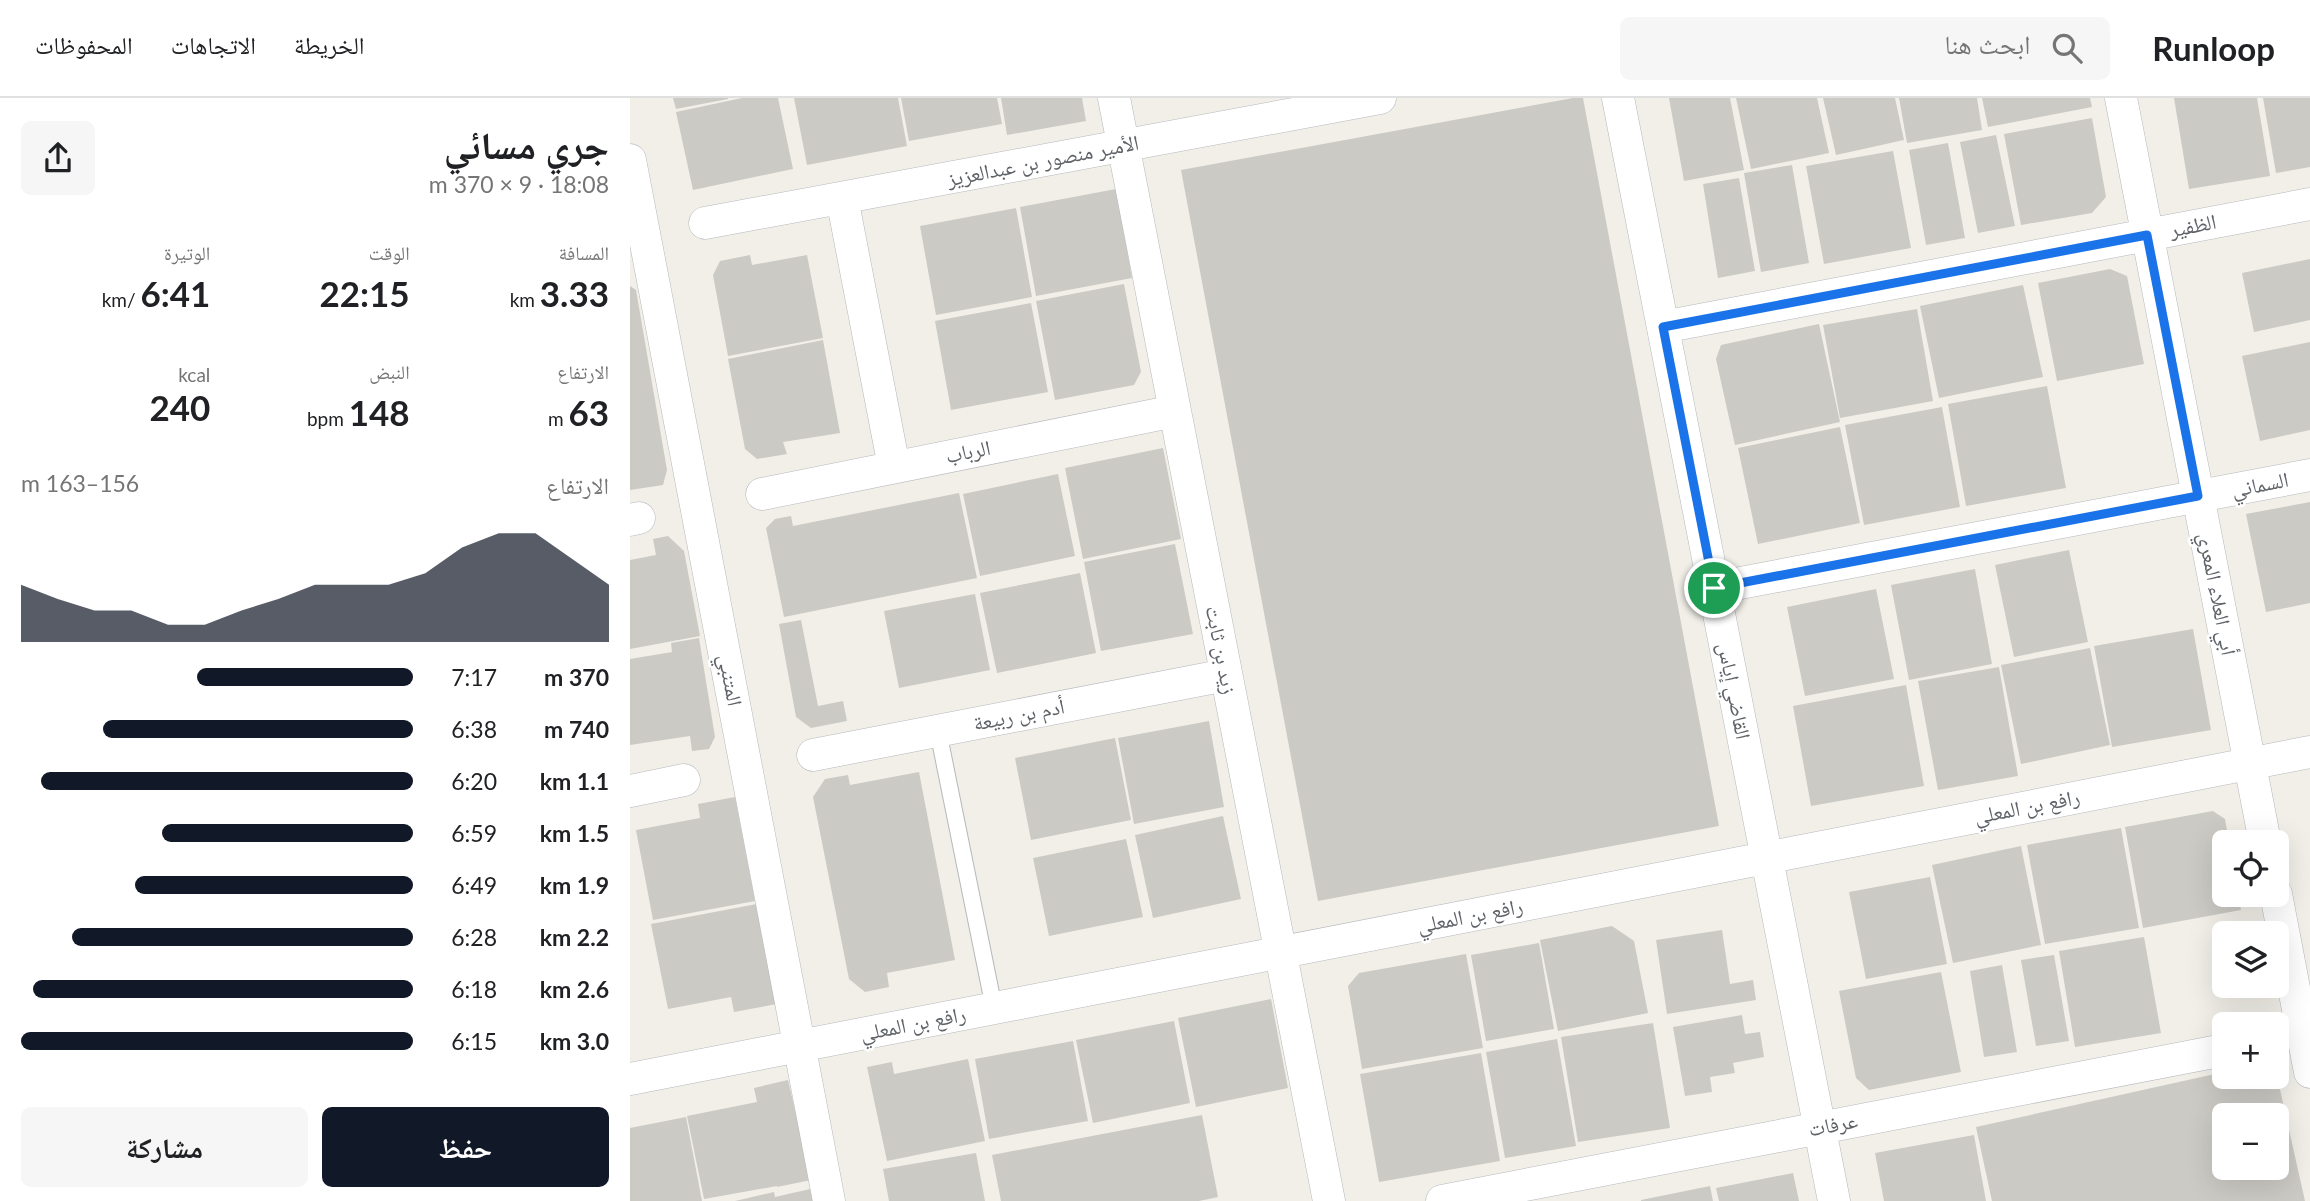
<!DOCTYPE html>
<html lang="ar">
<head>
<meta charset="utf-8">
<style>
	body { margin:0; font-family:Lato,"Noto Naskh Arabic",sans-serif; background:#f6f6f6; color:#202124; direction:rtl; height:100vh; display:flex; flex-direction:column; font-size:26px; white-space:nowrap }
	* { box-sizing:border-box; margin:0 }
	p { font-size:23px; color:#757577 }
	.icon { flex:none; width:38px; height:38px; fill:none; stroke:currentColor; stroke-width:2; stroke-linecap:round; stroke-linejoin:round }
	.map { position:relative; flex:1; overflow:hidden; direction:ltr }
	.side { display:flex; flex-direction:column; background:#fff; width:630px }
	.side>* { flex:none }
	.buttons { position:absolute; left:1582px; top:732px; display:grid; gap:14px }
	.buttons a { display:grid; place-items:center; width:77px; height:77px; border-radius:10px; background:#fff; box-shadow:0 7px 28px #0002; font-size:35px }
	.pin { position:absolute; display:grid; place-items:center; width:60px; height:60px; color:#fff; margin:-30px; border:4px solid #fff; border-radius:50%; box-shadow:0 2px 7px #0007 }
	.round { display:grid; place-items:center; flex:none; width:74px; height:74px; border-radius:10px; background:#f6f6f6 }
	.summary { display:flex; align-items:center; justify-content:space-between; height:119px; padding:0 21px }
	h1 { font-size:38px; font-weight:700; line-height:52px }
	.metrics { display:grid; grid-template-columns:repeat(3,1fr); gap:10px; height:119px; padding:7px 21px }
	.metrics div { display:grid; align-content:center }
	.metrics b { font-size:35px; font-weight:700 }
	.metrics small { font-size:19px; font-weight:400 }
	.metrics p { font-size:19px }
	.chart { height:196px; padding:14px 21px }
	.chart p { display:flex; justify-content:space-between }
	.chart svg { width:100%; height:126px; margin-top:7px; fill:#111827; opacity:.7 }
	.cta { display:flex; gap:14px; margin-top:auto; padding:14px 21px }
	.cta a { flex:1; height:80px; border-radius:10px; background:#111827; color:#fff; font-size:28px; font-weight:700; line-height:80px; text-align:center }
	.cta a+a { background:#f6f6f6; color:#202124 }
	ul { padding:0 21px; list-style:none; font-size:23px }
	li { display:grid; grid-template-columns:112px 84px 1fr; align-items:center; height:52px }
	li i { height:18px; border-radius:9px; background:#111827 }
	header { display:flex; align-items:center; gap:42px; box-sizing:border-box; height:98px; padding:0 35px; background:#fff; border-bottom:2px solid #e0e0e0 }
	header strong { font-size:33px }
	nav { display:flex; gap:38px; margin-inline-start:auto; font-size:24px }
	.search { width:490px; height:63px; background:#f6f6f6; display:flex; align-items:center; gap:18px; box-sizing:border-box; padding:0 24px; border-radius:10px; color:#757577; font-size:26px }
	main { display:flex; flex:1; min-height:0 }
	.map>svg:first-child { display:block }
	.building { fill:#cccac5; fill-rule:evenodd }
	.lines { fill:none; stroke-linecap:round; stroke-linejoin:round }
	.lane-casing { stroke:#b5b8bc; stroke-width:18 }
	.street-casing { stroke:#b5b8bc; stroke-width:33 }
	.lane { stroke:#fff; stroke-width:16 }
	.street { stroke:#fff; stroke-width:32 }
	.route-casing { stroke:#fff; stroke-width:14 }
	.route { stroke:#1a73e8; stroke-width:9 }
	.labels { text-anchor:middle; stroke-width:5; stroke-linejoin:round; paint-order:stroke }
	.street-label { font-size:21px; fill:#5f6368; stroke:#fff }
</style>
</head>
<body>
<header>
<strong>Runloop</strong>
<div class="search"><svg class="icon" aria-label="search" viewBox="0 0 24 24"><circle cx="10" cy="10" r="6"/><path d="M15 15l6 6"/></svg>ابحث هنا</div>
<nav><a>الخريطة</a><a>الاتجاهات</a><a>المحفوظات</a></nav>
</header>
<main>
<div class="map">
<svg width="1680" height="1103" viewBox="0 0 1680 1103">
	<rect width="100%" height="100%" fill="#f1efe8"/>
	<!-- building -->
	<path class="building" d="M43,0H98V1L46,11Z
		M112,0H148L163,71L63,92L46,14Z
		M164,0H268L277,48L177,67Z
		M271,0H367L372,26L279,43Z
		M371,0H452L456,23L377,37Z
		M943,0H953L1089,728L688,803L551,72Z
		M1039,0H1100L1114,72L1054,83Z
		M1106,0H1187L1199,55L1121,71Z
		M1193,0H1265L1274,42L1206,57Z
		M1269,0H1347L1352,32L1277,45Z
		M1352,0H1460L1462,9L1358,29Z
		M1544,0H1627L1640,78L1559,91Z
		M1633,0H1680V69L1646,75Z
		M1462,20L1476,99L1462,115L1391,127L1374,36Z
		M1366,37L1385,128L1348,135L1330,44Z
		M1318,45L1335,140L1296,147L1279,52Z
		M1263,53L1281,150L1194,166L1176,68Z
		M1162,67L1179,165L1131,174L1114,75Z
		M1109,80L1125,173L1088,180L1073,86Z
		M486,91L502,180L406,198L390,109Z
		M386,110L402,199L306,217L290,128Z
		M120,157L122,167L177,157L193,240L98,258L83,177L90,163Z
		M1680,161V222L1624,234L1612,175Z
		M1480,171L1497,178L1514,266L1427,283L1408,185Z
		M494,186L511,274L504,287L425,302L406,203Z
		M1393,187L1413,279L1309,300L1290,208Z
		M0,188L6,192L37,372L33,387L0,392Z
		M401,205L418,294L321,312L305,223Z
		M1287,211L1303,303L1210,320L1193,227Z
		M1189,226L1210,324L1105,347L1086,261L1091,247Z
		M193,242L210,335L153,344L157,356L127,361L115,351L98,261Z
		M1680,244V332L1630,343L1612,258Z
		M1417,288L1436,390L1336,408L1318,306Z
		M1312,309L1330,409L1234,427L1215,327Z
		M1210,329L1230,425L1128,446L1108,350Z
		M533,350L551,441L453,461L435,370Z
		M428,376L445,458L350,478L333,396Z
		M329,395L347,480L154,519L136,430L145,421L161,418L163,428Z
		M1680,404V505L1636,514L1616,416Z
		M38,438L54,453L70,538L0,551V462L26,457L23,441Z
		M545,446L563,536L471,553L454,464Z
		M1439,452L1458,544L1384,559L1365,467Z
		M1345,471L1362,566L1279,582L1261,487Z
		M450,475L466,555L367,575L350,495Z
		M1246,491L1264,581L1175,598L1157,509Z
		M345,496L360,572L269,590L254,513Z
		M171,522L188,608L213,603L217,623L181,630L166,619L149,526Z
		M1563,531L1581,632L1482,649L1464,548Z
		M69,540L85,639L79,651L62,653L60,638L0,647V561L42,554L41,545Z
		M1460,550L1480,647L1391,666L1371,567Z
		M1369,569L1388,678L1308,692L1288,583Z
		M1276,587L1294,688L1181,708L1163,608Z
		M579,623L594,709L504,726L488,640Z
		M485,640L501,722L401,742L385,660Z
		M289,674L325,862L257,875L259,889L235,894L219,881L183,699L195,681L218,677L220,687Z
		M105,699L125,803L23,822L6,732L70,720L68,706Z
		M1583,713L1595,721L1599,744H1594V796H1608L1611,812L1513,830L1495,729Z
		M593,718L611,801L523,820L505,737Z
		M1491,730L1509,830L1415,846L1397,747Z
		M496,741L513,819L419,838L403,760Z
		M1391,748L1411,847L1323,865L1302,767Z
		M1300,779L1317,866L1236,881L1219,794Z
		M132,805L152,905L104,914L101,899L38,911L21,826Z
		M982,828L1004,843L1018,915L928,933L910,842Z
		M1092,832L1100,886L1123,882L1126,902L1037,916L1026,842Z
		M1514,839L1531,935L1445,949L1429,853Z
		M909,845L924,931L856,943L841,857Z
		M836,856L853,950L732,971L718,888L729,875Z
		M1424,857L1439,943L1406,948L1391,862Z
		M1372,867L1387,954L1354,959L1340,873Z
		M1311,874L1331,974L1239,992L1226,980L1209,893Z
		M641,901L658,990L566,1009L548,920Z
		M1112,917L1115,936L1130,934L1134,959L1103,965L1105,975L1080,979L1082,994L1055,998L1043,929Z
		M544,923L560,1005L463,1025L446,942Z
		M1023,925L1040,1030L948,1044L931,939Z
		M927,941L946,1048L875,1060L856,954Z
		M443,943L458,1023L359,1041L345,961Z
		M851,955L870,1063L749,1084L730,976Z
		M338,961L355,1043L257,1063L237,969L262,964L264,976Z
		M1594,974V978H1647L1675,1103H1362L1346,1029ZM1594,1017H1647V1069H1594Z
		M158,982L181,1082L147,1089V1088L74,1101L57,1018L127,1004L124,990Z
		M572,1017L588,1099L569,1103H371L362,1057Z
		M56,1019L72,1103H0V1030Z
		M1344,1037L1356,1103H1254L1245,1055Z
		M346,1055L355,1103H259L253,1071Z
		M1163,1075L1169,1103H1089L1086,1090Z
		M1080,1088L1083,1103H1011V1102Z
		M180,1091L183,1103H105L144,1094L145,1099Z"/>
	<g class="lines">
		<!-- lane casing -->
		<g class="lane-casing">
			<path id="lane" d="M308,633L364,910"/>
		</g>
		<!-- street casing -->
		<g class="street-casing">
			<path id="street" d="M484,0L699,1103
				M988,0L1204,1103
				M1491,0L1635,744
				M0,62L199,1103
				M212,100L264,369
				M75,125L750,0
				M1033,229L1680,106
				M132,396L545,313
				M0,422L9,420
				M1084,490L1680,377
				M183,657L596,577
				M0,693L54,682
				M1646,796L1680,974
				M0,981L1680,654
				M812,1103L1594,952"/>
		</g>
		<!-- lane -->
		<use href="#lane" class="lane"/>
		<!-- street -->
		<use href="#street" class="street"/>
	</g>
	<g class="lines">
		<!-- route casing -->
		<g class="route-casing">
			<path id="route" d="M1517,137L1568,398L1084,490L1033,229Z"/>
		</g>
		<!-- route -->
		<use href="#route" class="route"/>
	</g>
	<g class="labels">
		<!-- street labels -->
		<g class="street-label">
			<text transform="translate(413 63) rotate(-11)" y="7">الأمير منصور بن عبدالعزيز</text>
			<text transform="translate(1563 128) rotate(-11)" y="7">الظفير</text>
			<text transform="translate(338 354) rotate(-11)" y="7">الرباب</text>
			<text transform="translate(1630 387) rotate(-11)" y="7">السماني</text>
			<text transform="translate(1587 496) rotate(79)" y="7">أبي العلاء المعري</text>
			<text transform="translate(591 552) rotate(79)" y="7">زيد بن ثابت</text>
			<text transform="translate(100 582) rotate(79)" y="7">المتنبي</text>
			<text transform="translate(1104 593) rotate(79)" y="7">القاضي إياس</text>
			<text transform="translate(389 617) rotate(-11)" y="7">أدم بن ربيعة</text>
			<text transform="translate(1397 709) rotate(-11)" y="7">رافع بن المعلي</text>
			<text transform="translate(840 818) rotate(-11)" y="7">رافع بن المعلي</text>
			<text transform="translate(283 926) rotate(-11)" y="7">رافع بن المعلي</text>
			<text transform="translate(1203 1027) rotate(-11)" y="7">عرفات</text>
		</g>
	</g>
</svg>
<div class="buttons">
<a><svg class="icon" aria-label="locate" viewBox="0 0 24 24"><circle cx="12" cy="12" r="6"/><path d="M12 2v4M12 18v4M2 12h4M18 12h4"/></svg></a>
<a><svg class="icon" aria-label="layers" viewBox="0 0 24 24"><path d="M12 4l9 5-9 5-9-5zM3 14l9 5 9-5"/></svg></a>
<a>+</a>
<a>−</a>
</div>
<div class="pin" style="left:1084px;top:490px;background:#1e9e55"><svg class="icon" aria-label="arrive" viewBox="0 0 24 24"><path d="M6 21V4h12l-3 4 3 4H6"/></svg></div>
</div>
<section class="side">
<div class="summary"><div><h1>جري مسائي</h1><p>18:08 · 9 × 370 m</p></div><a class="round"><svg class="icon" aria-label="share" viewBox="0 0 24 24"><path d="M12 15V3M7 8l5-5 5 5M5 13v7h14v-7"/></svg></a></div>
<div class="metrics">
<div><p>المسافة</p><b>3.33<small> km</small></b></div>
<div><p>الوقت</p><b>22:15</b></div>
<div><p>الوتيرة</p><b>6:41<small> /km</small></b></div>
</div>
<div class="metrics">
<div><p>الارتفاع</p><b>63<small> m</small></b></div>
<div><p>النبض</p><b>148<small> bpm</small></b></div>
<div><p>kcal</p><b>240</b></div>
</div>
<div class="chart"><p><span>الارتفاع</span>156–163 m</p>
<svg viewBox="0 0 160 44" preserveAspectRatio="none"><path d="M0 44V24L10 29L20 33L30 33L40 38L50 38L60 33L70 29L80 24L90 24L100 24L110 20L120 11L130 6L140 6L150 15L160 24V44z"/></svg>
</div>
<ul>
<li><b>370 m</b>7:17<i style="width:55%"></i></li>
<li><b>740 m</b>6:38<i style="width:79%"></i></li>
<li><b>1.1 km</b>6:20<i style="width:95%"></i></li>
<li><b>1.5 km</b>6:59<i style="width:64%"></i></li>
<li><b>1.9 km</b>6:49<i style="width:71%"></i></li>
<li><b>2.2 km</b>6:28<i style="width:87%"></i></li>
<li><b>2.6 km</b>6:18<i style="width:97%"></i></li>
<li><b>3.0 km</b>6:15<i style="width:100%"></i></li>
</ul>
<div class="cta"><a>حفظ</a><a>مشاركة</a></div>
</section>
</main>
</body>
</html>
